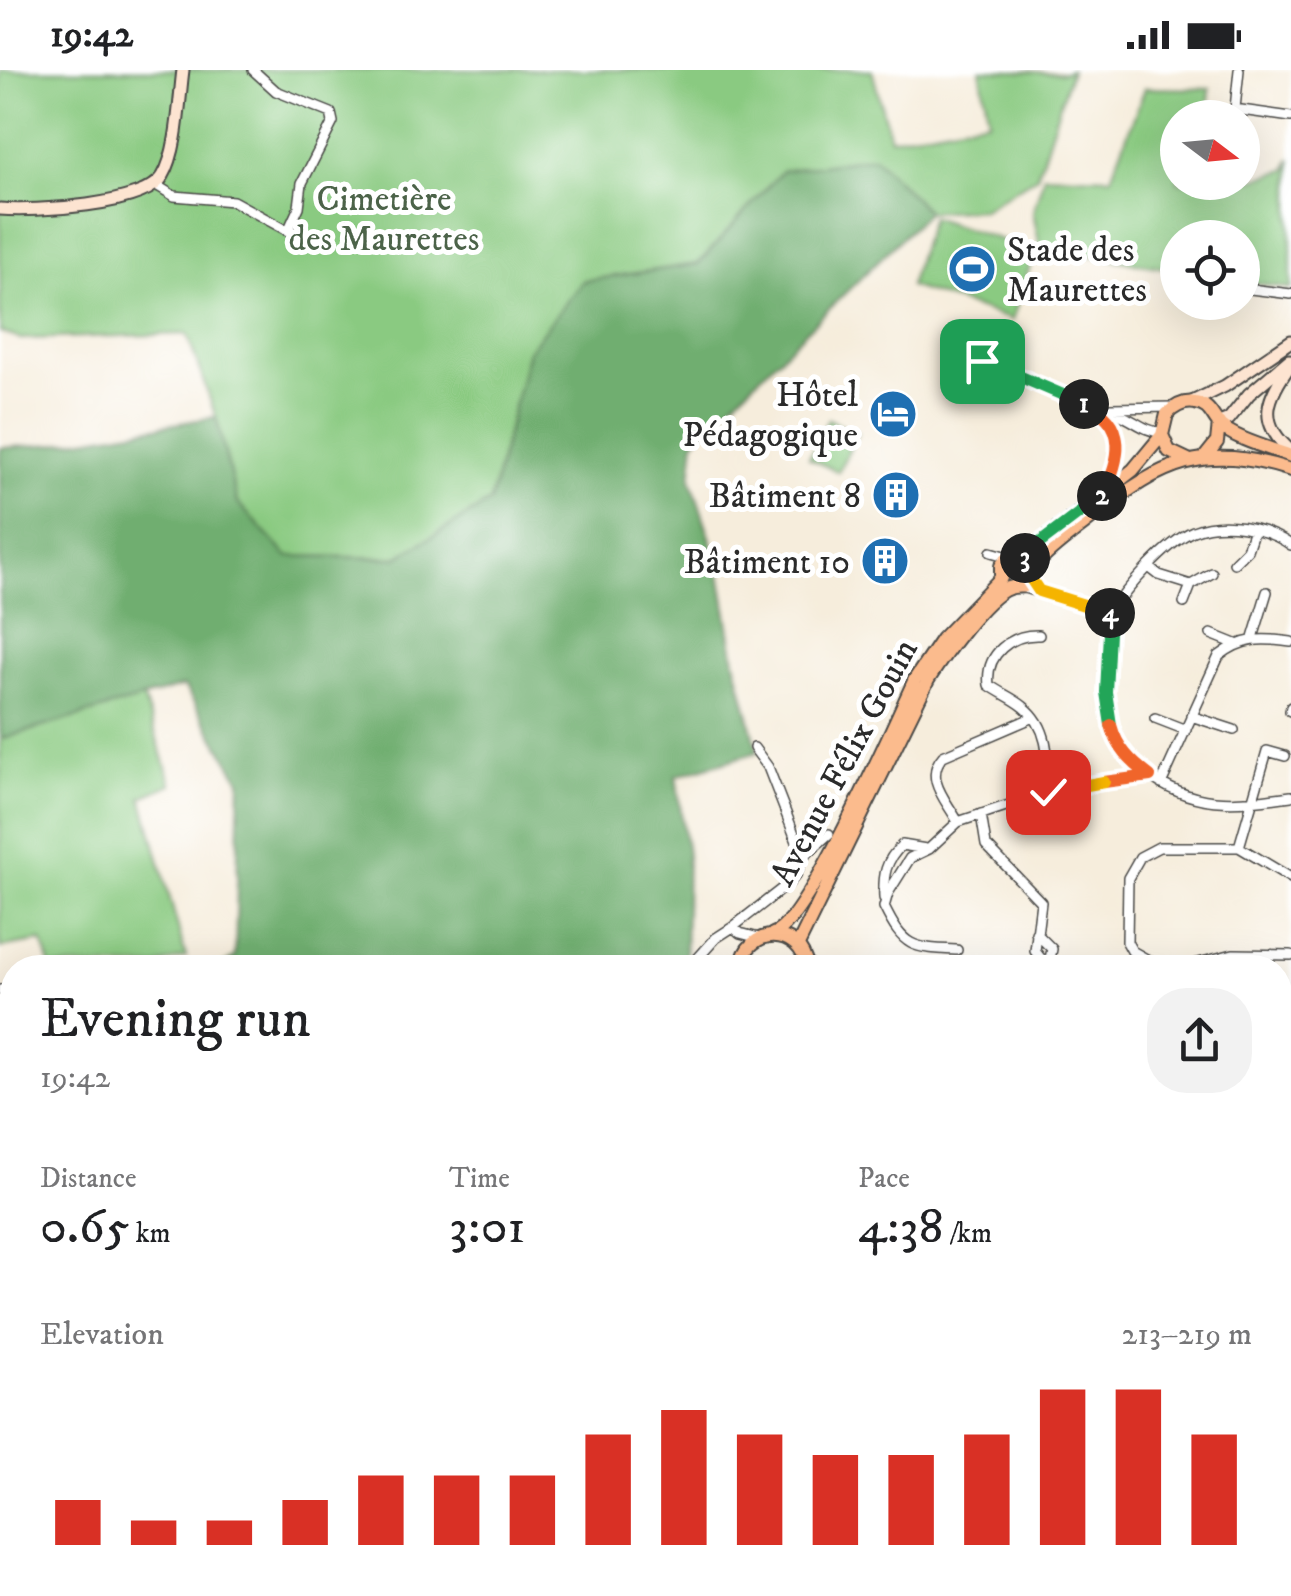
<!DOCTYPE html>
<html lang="en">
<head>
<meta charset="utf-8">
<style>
	body { margin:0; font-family:"IM FELL DW Pica",serif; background:#f2f2f2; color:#202124; height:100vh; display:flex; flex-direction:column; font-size:38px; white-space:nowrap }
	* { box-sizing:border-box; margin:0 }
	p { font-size:32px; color:#757577 }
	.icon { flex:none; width:55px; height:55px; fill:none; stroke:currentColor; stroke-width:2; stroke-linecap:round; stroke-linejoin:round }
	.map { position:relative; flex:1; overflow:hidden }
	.sheet { position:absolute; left:0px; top:885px; width:1292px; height:642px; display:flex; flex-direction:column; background:#fff; border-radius:40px 40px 0 0; box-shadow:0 10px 40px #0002 }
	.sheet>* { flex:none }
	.needle { width:65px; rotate:106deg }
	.controls { position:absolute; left:1160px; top:30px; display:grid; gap:20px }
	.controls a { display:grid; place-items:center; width:100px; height:100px; border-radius:50%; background:#fff; box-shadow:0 10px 40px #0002; font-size:50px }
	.pin { position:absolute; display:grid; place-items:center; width:85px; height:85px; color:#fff; margin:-42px; border-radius:20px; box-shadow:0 5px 15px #0006 }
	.km { position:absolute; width:50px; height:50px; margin:-25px; border-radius:50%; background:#222; color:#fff; font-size:28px; line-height:50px; text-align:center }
	.round { display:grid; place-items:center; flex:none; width:105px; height:105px; border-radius:40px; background:#f2f2f2 }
	.summary { display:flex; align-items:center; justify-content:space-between; height:170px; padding:0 40px }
	h1 { font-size:55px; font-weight:600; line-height:75px }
	.metrics { display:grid; grid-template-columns:repeat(3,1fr); gap:15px; height:170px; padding:10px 40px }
	.metrics div { display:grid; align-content:center }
	.metrics b { font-size:50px; font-weight:600 }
	.metrics small { font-size:28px; font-weight:400 }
	.metrics p { font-size:28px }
	.chart { height:280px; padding:20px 40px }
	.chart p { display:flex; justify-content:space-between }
	.chart svg { width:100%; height:180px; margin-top:10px; stroke:#d93025; stroke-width:6 }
	.status { display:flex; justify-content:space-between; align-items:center; height:70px; padding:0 50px; background:#fff; direction:ltr }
	.status svg { height:28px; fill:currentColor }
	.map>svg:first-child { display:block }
	.green { fill:#8aca81; stroke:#5a7a56; stroke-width:2.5 }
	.forest { fill:#6fae6f; stroke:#4d6c4d; stroke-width:2.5 }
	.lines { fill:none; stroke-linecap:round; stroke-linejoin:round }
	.street-casing { stroke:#494846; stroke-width:12 }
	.secondary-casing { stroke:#494846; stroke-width:15 }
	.primary-casing { stroke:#494846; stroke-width:16 }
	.street { stroke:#fff; stroke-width:9 }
	.secondary { stroke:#fde4d1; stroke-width:11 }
	.primary { stroke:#fbbb8d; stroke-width:12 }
	.split-1-casing { stroke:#fff; stroke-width:20 }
	.split-2-casing { stroke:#fff; stroke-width:20 }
	.split-3-casing { stroke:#fff; stroke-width:20 }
	.split-4-casing { stroke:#fff; stroke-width:20 }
	.split-5-casing { stroke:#fff; stroke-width:20 }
	.split-6-casing { stroke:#fff; stroke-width:20 }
	.split-7-casing { stroke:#fff; stroke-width:20 }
	.split-1 { stroke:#22a559; stroke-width:12 }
	.split-2 { stroke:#f0652b; stroke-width:12 }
	.split-3 { stroke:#22a559; stroke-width:12 }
	.split-4 { stroke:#f5b400; stroke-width:12 }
	.split-5 { stroke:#22a559; stroke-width:12 }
	.split-6 { stroke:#f0652b; stroke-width:12 }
	.split-7 { stroke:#f5b400; stroke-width:12 }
	.labels { text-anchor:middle; stroke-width:10; stroke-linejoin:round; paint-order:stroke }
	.park-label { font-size:35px; fill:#4c6349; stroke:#fff }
	.poi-label { font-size:35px; fill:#2b2b2b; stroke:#fff; text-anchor:end }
	.street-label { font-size:35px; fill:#2b2b2b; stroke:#fff }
</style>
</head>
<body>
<div class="status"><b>19:42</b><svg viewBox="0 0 49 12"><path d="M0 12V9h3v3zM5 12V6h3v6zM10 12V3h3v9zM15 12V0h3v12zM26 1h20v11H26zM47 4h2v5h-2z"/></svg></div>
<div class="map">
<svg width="1291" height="1526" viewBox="0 0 1291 1526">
	<rect width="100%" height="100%" fill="#fff"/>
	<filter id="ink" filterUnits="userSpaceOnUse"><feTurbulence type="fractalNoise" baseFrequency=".01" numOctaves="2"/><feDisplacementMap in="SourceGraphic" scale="20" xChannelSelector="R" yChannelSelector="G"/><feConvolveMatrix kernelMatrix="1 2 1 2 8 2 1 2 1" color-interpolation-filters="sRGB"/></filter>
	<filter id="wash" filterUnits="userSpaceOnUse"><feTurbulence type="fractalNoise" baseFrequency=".0048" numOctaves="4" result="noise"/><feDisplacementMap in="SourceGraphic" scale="40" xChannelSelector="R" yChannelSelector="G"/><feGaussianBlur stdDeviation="2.25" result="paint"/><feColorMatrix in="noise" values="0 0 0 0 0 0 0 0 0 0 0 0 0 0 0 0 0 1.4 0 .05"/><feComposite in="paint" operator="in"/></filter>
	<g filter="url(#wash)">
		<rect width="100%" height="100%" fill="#f6eddc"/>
		<!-- green -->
		<path class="green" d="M0,0H872L890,68L989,50L980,0L1060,3L1071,0L1037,106L983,139L928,142L874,87L783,101L698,194L583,211L528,281L490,432L396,488L287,486L237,432L216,347L187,264L20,269L0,262Z
			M1145,18L1210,19L1208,47L1178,48V112H1242L1243,106L1253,109L1287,100L1291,88V219L1243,211L1242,168H1178L1177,200L1040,177L1033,142L1044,105L1111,107Z
			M931,147L1035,181L1012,250L909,216Z
			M828,349L857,363L838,402L809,388Z
			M143,627L172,714L142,727L186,887L153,897H51L42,871L0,878V669Z"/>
		<!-- forest -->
		<path class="forest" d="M874,87L928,142L695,370L691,409L718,491L735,591L758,682L676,706L687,784L685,897H220L235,887L240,710L184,616L0,669V378L55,374L216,347L237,432L287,486L396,488L490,432L528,281L583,211L698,194L782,101Z
			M0,1149L12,1159V1515H1023L1024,1526H0Z"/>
	</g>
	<g filter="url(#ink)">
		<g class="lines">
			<!-- street casing -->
			<g class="street-casing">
				<path id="street" d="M1234,39L1291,47
					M1234,48L1239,0
					M156,115L174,126L233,131L288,161L299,137L302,113L333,52L331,43L276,21L253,0
					M1242,218L1291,224
					M965,301L982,291L996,292
					M962,305L972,282C991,280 998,294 1013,303C1045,323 1083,331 1118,344C1133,349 1145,362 1161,362
					M1110,338L1174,337
					M1099,341C1123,363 1122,389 1107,417
					M1291,475C1265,457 1223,449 1193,461C1166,473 1126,519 1110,544C1108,576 1103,612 1108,644C1113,669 1124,687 1144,702C1193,739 1233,734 1291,726
					M991,482L1009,487
					M1234,493L1247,480L1254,459
					M1150,498L1159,505L1191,515L1184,533
					M1191,515L1212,503
					M1021,517L1110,544
					M1211,564L1236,574
					M1039,565C1011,564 985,584 989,615C1000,623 1013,628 1024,637C1051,658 1048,692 1048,722
					M1253,568L1267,522
					M1290,641L1291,637
					M1191,646L1234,660
					M1155,648L1186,660
					M754,678L768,697L803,787
					M1161,714L1219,586C1243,567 1262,568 1291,572
					M981,744L986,775L1041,832L1035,881L1042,890L1050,889L1052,879L1036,863
					M958,752C947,731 923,708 943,686L1034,647
					M1239,777L1267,681L1285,686
					M884,828C883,805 885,791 902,775L926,779
					M733,857L788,814L796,805L803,787L829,764
					M957,880C912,878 904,878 884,837L888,823L910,788L929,779L958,752L1048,722L1150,706
					M689,898L716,868L733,857L740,863L759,868
					M1162,898L1132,881L1127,872L1128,808L1140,787L1159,777H1239L1291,808
					M1179,898L1233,884L1291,885
					M0,920L12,922
					M0,1036L12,1039
					M1280,1069L1291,1071
					M1280,1133L1291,1135
					M1281,1240L1291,1172
					M1280,1405L1285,1406L1291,1418
					M1280,1487L1291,1485
					M990,1515H1027
					M1243,1515L1291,1523
					M580,1526L599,1515"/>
			</g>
			<!-- secondary casing -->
			<g class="secondary-casing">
				<path id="secondary" d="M0,139C33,142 146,136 163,106C178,81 179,30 183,0
					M1291,294C1267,327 1256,352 1291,381
					M1192,332L1225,316L1291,271
					M1219,353L1229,349L1249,324L1289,290
					M1280,1016L1291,1018"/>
			</g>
			<!-- primary casing -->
			<g class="primary-casing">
				<path id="primary" d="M1162,365L1169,381L1188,390
					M1205,387L1217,372L1219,353
					M773,864C807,854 895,652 915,609L942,569L1001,508V496L1006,489L1028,482L1133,400L1162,365L1167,344C1175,336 1184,331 1195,333C1209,335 1211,344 1218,353C1231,368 1272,379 1291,386
					M798,875L928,610C942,588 985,526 1009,518C1015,516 1020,517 1025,516C1032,508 1033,498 1041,490C1056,474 1077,460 1094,446C1163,391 1204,373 1291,400
					M741,898C746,855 801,855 807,898
					M0,941L12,943
					M0,951L12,954"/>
			</g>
			<!-- street -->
			<use href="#street" class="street"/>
			<!-- secondary -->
			<use href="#secondary" class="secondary"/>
			<!-- primary -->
			<use href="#primary" class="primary"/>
		</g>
	</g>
	<g class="lines" filter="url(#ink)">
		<!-- split-1 casing -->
		<g class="split-1-casing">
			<path id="split-1" d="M982,291L999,292L1014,304L1084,334"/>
		</g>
		<!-- split-2 casing -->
		<g class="split-2-casing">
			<path id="split-2" d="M1084,334C1131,351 1120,392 1102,426"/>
		</g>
		<!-- split-3 casing -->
		<g class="split-3-casing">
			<path id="split-3" d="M1025,488L1018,485L1028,482L1102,426"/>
		</g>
		<!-- split-4 casing -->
		<g class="split-4-casing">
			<path id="split-4" d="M1025,488L1032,497L1031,509L1039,521L1110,543"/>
		</g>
		<!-- split-5 casing -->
		<g class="split-5-casing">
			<path id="split-5" d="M1110,543L1106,622L1111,655"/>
		</g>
		<!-- split-6 casing -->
		<g class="split-6-casing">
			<path id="split-6" d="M1104,712L1150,706C1131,692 1117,678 1111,655"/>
		</g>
		<!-- split-7 casing -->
		<g class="split-7-casing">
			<path id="split-7" d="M1048,722L1104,712"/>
		</g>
		<!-- split-1 -->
		<use href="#split-1" class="split-1"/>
		<!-- split-2 -->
		<use href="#split-2" class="split-2"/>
		<!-- split-3 -->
		<use href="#split-3" class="split-3"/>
		<!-- split-4 -->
		<use href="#split-4" class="split-4"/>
		<!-- split-5 -->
		<use href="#split-5" class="split-5"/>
		<!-- split-6 -->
		<use href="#split-6" class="split-6"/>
		<!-- split-7 -->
		<use href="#split-7" class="split-7"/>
	</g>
	<!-- icons -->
	<defs>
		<g id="stadium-disc" transform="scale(2.5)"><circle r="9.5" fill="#1f6fb2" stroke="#fff"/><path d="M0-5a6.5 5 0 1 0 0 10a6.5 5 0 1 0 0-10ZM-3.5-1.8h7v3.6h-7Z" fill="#fff"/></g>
		<g id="hotel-disc" transform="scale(2.5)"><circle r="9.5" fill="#1f6fb2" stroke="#fff"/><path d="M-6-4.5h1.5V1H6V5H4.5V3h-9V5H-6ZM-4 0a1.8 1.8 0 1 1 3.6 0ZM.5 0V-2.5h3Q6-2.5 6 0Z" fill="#fff"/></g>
		<g id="building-disc" transform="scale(2.5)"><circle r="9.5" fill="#1f6fb2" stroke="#fff"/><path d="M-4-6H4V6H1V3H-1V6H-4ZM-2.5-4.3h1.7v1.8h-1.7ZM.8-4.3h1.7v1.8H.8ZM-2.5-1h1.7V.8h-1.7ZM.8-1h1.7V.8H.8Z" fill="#fff"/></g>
	</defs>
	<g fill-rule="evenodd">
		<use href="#stadium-disc" x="972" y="199"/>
		<use href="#hotel-disc" x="893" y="344"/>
		<use href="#building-disc" x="896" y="425"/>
		<use href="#building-disc" x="885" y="491"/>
	</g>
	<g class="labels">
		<!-- park labels -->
		<g class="park-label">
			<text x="384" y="140">Cimetière<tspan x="384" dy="40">des Maurettes</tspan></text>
		</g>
		<!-- poi labels -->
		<g class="poi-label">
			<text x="1007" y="191" text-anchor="start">Stade des<tspan x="1007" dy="40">Maurettes</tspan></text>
			<text x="858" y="336">Hôtel<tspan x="858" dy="40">Pédagogique</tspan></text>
			<text x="861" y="437">Bâtiment 8</text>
			<text x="850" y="503">Bâtiment 10</text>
		</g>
		<!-- street labels -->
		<g class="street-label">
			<text transform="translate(843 692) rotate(-62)" y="12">Avenue Félix Gouin</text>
		</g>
	</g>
</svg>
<div class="controls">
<a><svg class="needle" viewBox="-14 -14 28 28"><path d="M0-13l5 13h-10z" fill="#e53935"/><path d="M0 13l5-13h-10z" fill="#757577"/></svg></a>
<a><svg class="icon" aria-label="locate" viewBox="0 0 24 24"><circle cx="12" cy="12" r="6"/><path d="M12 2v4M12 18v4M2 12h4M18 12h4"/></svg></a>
</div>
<div class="pin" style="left:982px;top:291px;background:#1e9e55"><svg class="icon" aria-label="arrive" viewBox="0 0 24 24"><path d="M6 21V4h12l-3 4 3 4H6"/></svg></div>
<div class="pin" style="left:1048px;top:722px;background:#d93025"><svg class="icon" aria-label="check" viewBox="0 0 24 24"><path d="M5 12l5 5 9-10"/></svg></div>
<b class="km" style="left:1084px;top:334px">1</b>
<b class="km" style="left:1102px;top:426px">2</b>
<b class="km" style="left:1025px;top:488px">3</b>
<b class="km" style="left:1110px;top:543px">4</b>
<section class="sheet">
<div class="summary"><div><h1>Evening run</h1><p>19:42</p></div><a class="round"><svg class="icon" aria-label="share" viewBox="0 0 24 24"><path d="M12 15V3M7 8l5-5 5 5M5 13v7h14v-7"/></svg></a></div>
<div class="metrics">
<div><p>Distance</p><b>0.65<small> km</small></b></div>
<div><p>Time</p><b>3:01</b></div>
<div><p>Pace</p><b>4:38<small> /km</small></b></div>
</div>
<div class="chart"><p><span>Elevation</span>213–219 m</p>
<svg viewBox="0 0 160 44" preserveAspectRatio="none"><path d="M5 44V33M15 44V38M25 44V38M35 44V33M45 44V27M55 44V27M65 44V27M75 44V17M85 44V11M95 44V17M105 44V22M115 44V22M125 44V17M135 44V6M145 44V6M155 44V17"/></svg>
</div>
</section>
</div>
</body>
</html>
